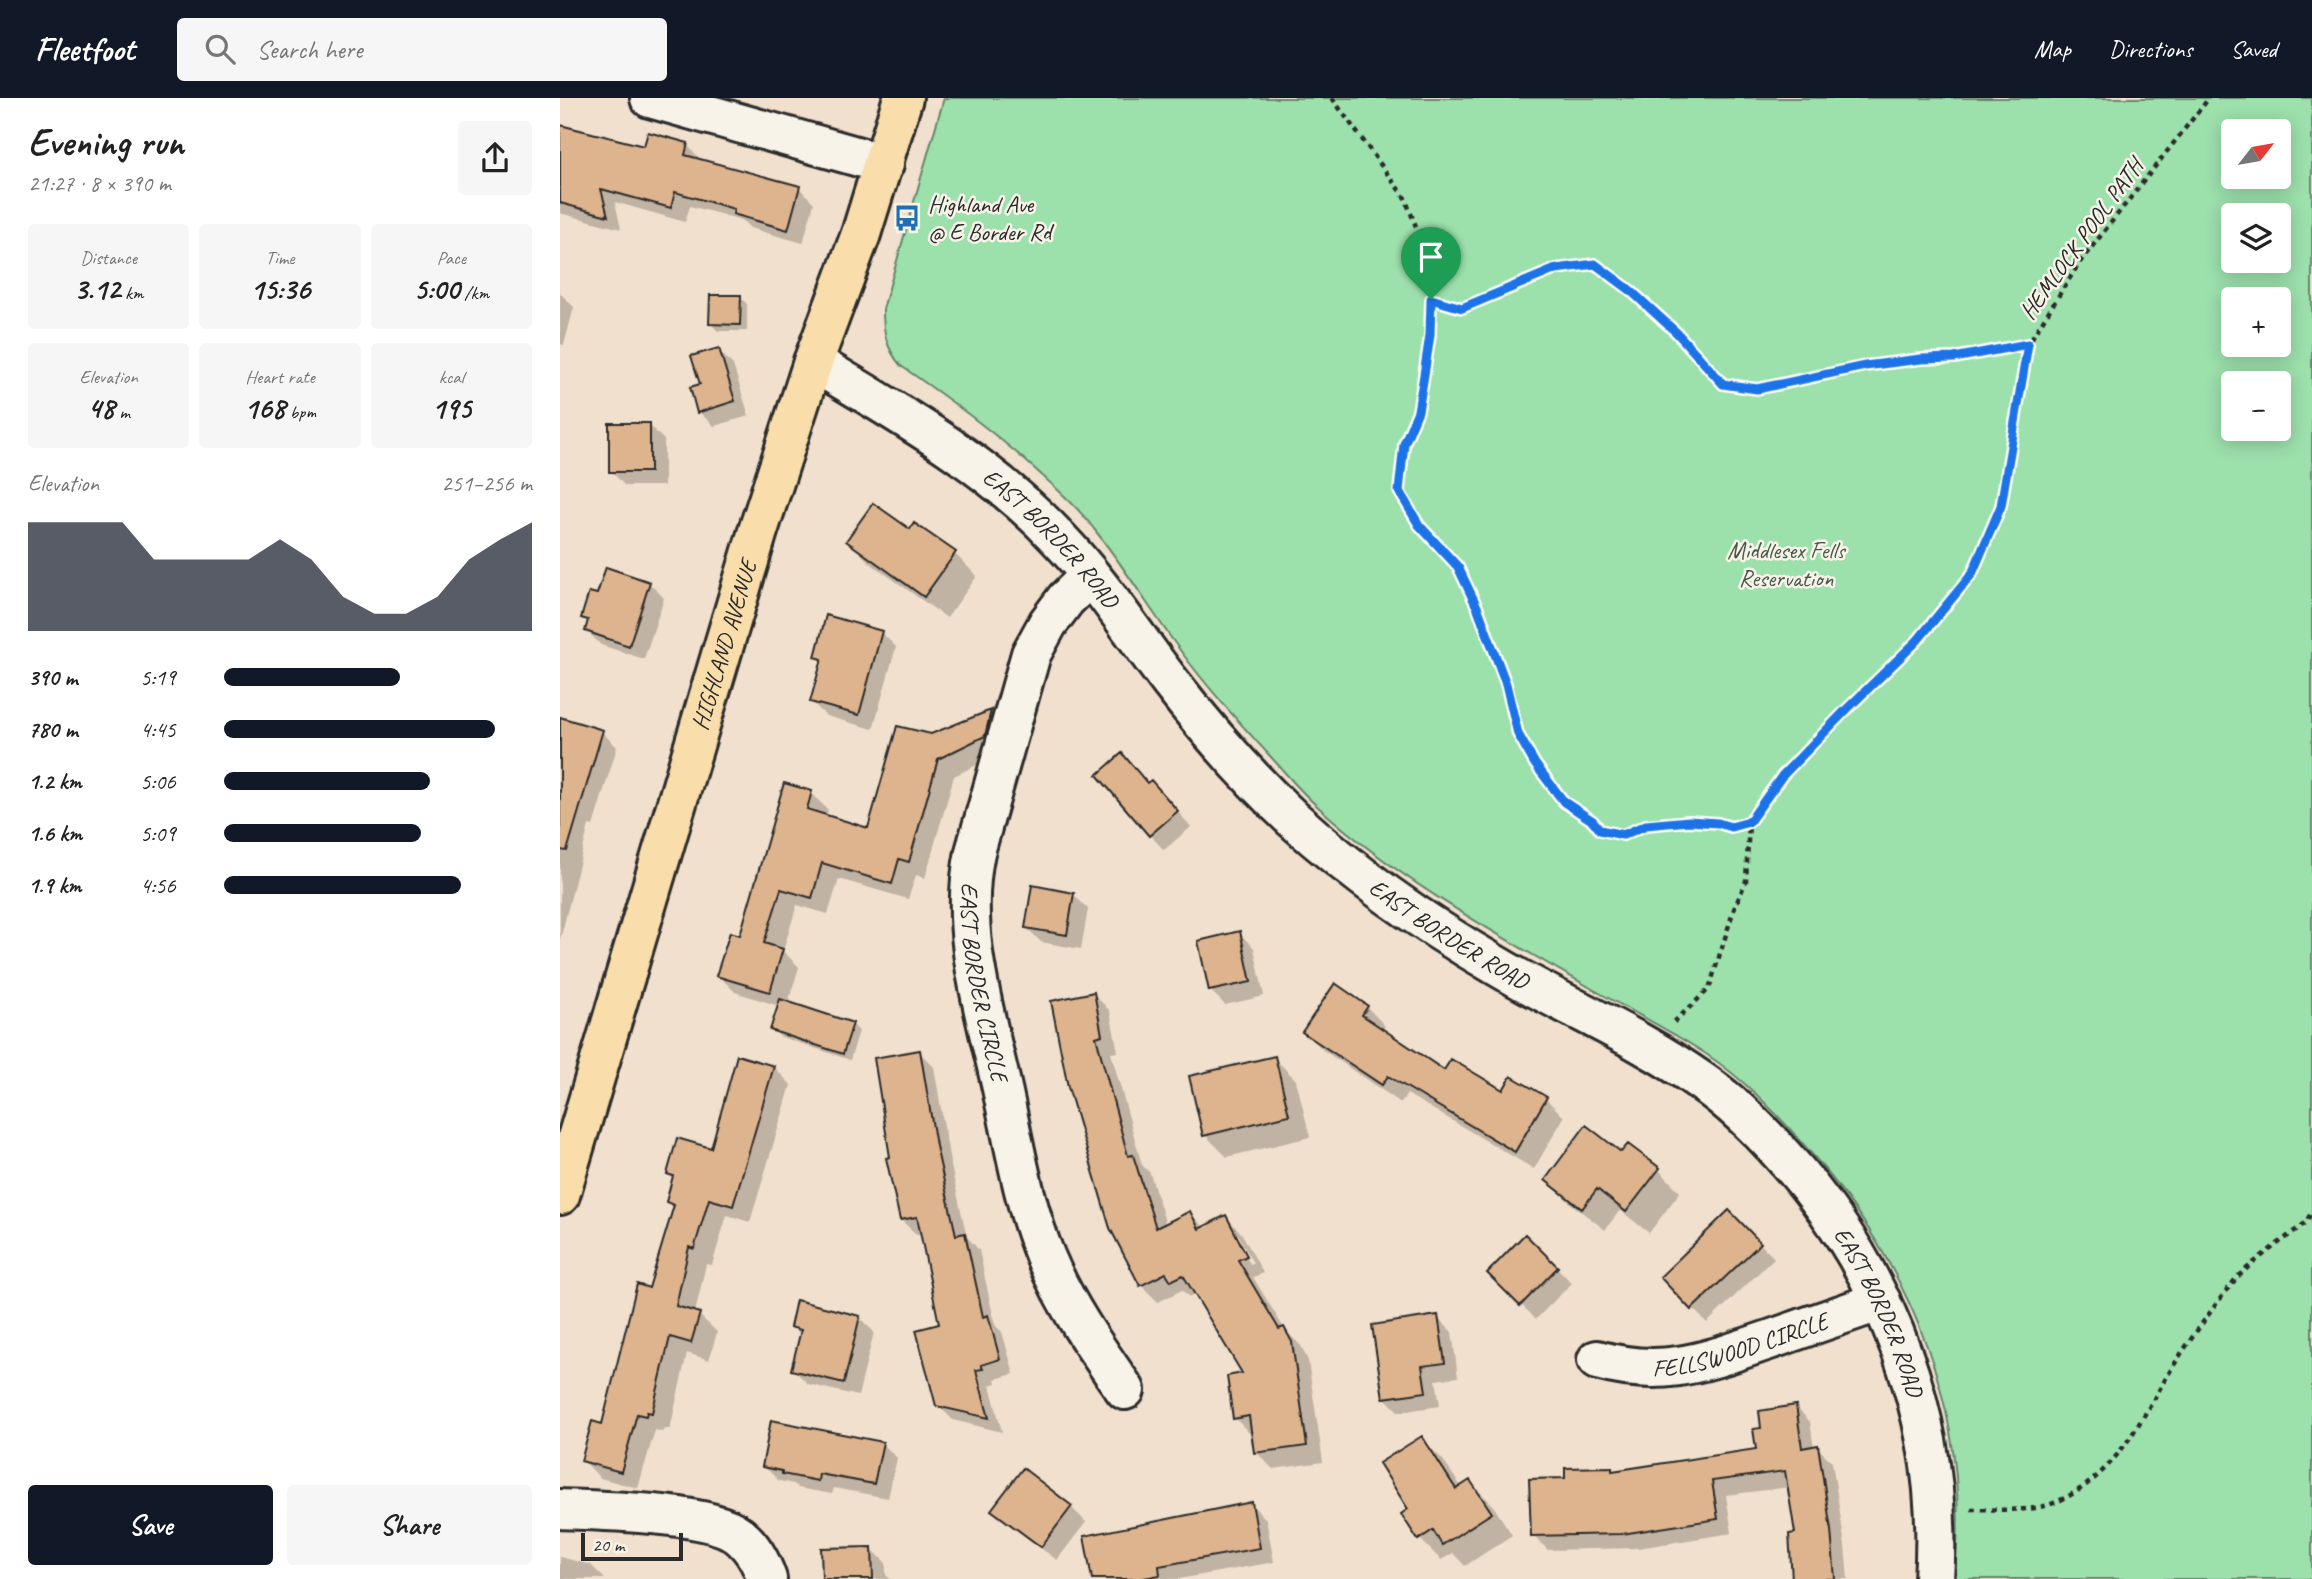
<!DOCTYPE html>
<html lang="en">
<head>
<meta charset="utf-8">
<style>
	body { margin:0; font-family:Caveat,sans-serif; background:#f6f6f6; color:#222; height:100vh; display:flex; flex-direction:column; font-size:26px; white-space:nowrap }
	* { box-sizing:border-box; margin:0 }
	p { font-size:23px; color:#767676 }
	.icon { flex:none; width:38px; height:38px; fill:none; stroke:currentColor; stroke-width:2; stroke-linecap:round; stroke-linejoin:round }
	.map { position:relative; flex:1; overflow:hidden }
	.details { display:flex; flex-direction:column; background:#fff; width:560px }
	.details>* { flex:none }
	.needle { width:46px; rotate:59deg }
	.controls { position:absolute; left:1661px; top:21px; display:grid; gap:14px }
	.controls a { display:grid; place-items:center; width:70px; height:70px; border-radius:7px; background:#fff; box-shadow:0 4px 18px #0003; font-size:35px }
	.scale { position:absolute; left:21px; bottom:18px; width:102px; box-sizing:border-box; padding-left:7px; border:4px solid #2b2b2b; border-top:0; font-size:19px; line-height:24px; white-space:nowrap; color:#2b2b2b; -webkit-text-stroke:5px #f7f3e8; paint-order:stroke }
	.pin { position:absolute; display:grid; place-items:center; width:60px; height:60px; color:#fff; margin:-72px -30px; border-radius:50% 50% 50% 0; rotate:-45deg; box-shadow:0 0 7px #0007 }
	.pin .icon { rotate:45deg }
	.round { display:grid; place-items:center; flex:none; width:74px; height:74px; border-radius:7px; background:#f6f6f6 }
	.headline { display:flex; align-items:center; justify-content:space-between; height:119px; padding:0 28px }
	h1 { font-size:38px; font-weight:800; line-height:52px }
	.figures { display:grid; grid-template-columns:repeat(3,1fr); gap:10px; height:119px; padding:7px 28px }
	.figures div { display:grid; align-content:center; border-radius:7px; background:#f6f6f6; text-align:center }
	.figures b { font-size:30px; font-weight:800 }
	.figures small { font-size:19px; font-weight:400 }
	.figures p { font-size:19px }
	.chart { height:196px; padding:14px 28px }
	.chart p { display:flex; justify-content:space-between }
	.chart svg { width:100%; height:126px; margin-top:7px; fill:#111827; opacity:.7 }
	.cta { display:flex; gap:14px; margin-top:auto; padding:14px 28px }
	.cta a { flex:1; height:80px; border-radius:7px; background:#111827; color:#fff; font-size:28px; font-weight:800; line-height:80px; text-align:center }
	.cta a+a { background:#f6f6f6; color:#222 }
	ul { padding:0 28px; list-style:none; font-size:23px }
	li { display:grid; grid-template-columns:112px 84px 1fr; align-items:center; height:52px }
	li i { height:18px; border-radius:9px; background:#111827 }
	header { display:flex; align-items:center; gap:42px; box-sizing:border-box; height:98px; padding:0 35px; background:#111827; color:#fff }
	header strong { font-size:33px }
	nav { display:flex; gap:38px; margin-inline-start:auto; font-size:24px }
	.search { width:490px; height:63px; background:#f6f6f6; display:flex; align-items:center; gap:18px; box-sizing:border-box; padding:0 24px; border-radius:7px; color:#767676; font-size:26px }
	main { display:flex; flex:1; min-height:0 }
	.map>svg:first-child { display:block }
	.green { fill:#9ce0ac; stroke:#64866c; stroke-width:2; fill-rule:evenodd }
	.shadow { fill:#0003; fill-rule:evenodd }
	.building { fill:#deb48f; stroke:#2b2b2b; stroke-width:2 }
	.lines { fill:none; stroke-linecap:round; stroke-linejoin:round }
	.minor-casing { stroke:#2b2b2b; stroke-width:44 }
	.major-casing { stroke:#2b2b2b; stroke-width:44 }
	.path { stroke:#2b2b2b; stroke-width:4.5; stroke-dasharray:5 5; stroke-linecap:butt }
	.minor { stroke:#f7f3e8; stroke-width:38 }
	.major { stroke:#f9deab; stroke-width:38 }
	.route-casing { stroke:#fff; stroke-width:14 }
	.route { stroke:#1a73e8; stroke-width:9 }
	.labels { text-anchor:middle; stroke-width:5; stroke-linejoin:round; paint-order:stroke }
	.poi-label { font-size:24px; fill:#2b2b2b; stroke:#f7f3e8; text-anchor:start }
	.street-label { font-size:24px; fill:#2b2b2b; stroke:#f7f3e8 }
	.park-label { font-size:24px; fill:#47584b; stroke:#f7f3e8 }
</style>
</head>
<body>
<header>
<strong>Fleetfoot</strong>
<div class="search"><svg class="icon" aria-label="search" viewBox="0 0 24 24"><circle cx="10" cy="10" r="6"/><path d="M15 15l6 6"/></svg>Search here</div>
<nav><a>Map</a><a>Directions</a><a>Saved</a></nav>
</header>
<main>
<section class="details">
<div class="headline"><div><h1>Evening run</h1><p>21:27 · 8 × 390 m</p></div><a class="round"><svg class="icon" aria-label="share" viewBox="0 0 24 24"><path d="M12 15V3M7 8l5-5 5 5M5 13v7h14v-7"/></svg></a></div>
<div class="figures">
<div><p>Distance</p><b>3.12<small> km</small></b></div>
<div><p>Time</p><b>15:36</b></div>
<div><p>Pace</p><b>5:00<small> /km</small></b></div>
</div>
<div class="figures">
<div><p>Elevation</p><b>48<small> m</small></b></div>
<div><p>Heart rate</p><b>168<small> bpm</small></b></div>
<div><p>kcal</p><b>195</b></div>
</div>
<div class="chart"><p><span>Elevation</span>251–256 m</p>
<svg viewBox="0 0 160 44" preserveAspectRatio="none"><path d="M0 44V6L10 6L20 6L30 6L40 19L50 19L60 19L70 19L80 12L90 19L100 32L110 38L120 38L130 32L140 19L150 12L160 6V44z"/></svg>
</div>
<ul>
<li><b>390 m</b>5:19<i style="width:57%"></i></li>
<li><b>780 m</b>4:45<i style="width:88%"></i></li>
<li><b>1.2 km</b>5:06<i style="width:67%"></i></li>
<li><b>1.6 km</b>5:09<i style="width:64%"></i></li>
<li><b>1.9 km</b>4:56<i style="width:77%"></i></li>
</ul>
<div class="cta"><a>Save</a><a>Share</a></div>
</section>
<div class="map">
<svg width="1752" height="1481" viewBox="0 0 1752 1481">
	<rect width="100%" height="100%" fill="#f0e0cd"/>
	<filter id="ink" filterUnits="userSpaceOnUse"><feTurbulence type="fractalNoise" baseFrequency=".0143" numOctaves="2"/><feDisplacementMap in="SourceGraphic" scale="14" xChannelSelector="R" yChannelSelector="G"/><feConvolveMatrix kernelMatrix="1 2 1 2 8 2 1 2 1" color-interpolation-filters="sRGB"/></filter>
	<g filter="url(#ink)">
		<!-- green -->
		<path class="green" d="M384,0H1752V1481H1394C1414,1319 1352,1168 1245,1048C1216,1015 1184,981 1146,956C1109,931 1068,912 1029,889C934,835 837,781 756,707C739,692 725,674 710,658C677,622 645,587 617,548C589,510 564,468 534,431C517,408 496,390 475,371C433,333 388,300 341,268C326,250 323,234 323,211ZM1718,33V79H1673V33ZM1718,117V163H1673V117ZM1673,201H1718V247H1673ZM1673,285H1718V331H1673Z"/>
		<!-- shadow -->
		<path class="shadow" d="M0,29L86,50L127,47L142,63L239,90L254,105L243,145L190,130L182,122L130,108L125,124L55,104L61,131L0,115Z
			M0,195L14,209L4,247L0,246Z
			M180,199L187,206V233H158L151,226Z
			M158,252L173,267L189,318L154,328L139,314L142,287Z
			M89,327L104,342V388H65L51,373Z
			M351,433L395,456L417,478L387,520L310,465L288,443Z
			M89,485L104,500L84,561L41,547L27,533L29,526L23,519L38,498Z
			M321,534L336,549L313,631L266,618L252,604L263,565L257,559Z
			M431,614L447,631L441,655L394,678L365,780L356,777L348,801L279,781L268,816L237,807L223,853L239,869L228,905L292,926L299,933L290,962L219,938L212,931L219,908L175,894L158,877L181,840L251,695L268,712L266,719L309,732L371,638Z
			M0,621L42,634L57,649L33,728L29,727L0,842Z
			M562,657L589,686L605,699L631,729L604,752L590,737Z
			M514,797L528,811L521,851L481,844L467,830Z
			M679,835L694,850L704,898L665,907L650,892Z
			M534,896L550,913L558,954L551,955L582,1067L590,1075L606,1127L630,1115L645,1130L666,1119L682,1136L703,1175L693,1179L725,1232L741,1248L748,1263L763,1364L713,1371L696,1354L694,1336L691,1337L675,1320L685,1277L636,1195L629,1199L622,1192L598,1204L581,1187L510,989ZM674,1136H678L693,1165L690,1166Z
			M807,909L825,928L822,932L885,975L944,994L986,1001L1004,1019L974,1071L847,996L841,1005L763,952L745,934Z
			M359,954L374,969L390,1064L407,1139L419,1152L435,1227L442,1234L454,1276L435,1281L436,1285L430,1287L442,1334L393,1322L378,1307L381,1227L362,1135L356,1136L341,1122L332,1060Z
			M714,960L736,982L750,1039L667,1059L645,1037Z
			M214,969L231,987L190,1124L167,1117L152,1167L146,1166L135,1215L139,1217L157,1234L149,1262L127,1255L110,1331L104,1330L103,1334L95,1332L78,1390L40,1380L23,1362L43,1328L90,1192L114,1111L108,1104L114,1081L109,1076L152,1053Z
			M1061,1057L1099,1072L1120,1094L1089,1135L1060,1112L1045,1132L1009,1104L987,1082Z
			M1169,1114L1214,1160L1147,1225L1102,1179Z
			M965,1138L1012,1185L976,1221L929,1175Z
			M299,1219L314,1234L298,1298L248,1286L233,1271L242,1238L232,1228Z
			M877,1219L892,1234L898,1279L876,1282L880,1308L839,1314L824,1299Z
			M1236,1309L1250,1324L1254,1350L1257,1349L1272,1364L1285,1448L1288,1481H1234L1237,1437L1229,1389L1166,1397L1172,1435L1078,1450L988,1452L973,1437L1007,1382L1051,1370L1055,1374L1198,1353L1203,1332Z
			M861,1340L883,1362L902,1390L910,1384L932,1406L952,1437L905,1468L893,1455L881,1462L859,1440L851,1411Z
			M322,1345L337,1360L328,1400L274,1390L272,1396L238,1390L234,1386L219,1383L204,1368Z
			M691,1406L706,1421L714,1464L619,1481H534Z
			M511,1409L526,1424L497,1462L448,1426L434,1412Z
			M311,1450L326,1465V1477L330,1481H263Z
			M0,1459L31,1467L45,1481H0Z"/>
		<!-- building -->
		<path class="building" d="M0,27L84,48L88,34L128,45L125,57L240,88L228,132L173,116L174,111L115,94L111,110L41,91L48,118L0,105Z
			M150,197H181L180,227L149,226Z
			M159,250L175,303L137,315L130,289L140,286L131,258Z
			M49,325H90V374H49Z
			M313,405L350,431L354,425L396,454L364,499L286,443Z
			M46,469L90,484L69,548L25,533L28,522L21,520L29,494L37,496Z
			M266,517L322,533L299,617L250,604L262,561L255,559Z
			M431,612L425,638L378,661L349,764L339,761L332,786L262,765L252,800L221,791L204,845L223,851L210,894L156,878L170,834L180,837L224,685L252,693L247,711L308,730L337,628L371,636Z
			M0,619L43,632L7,753L0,752Z
			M562,655L587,685L591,682L618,713L589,738L537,677Z
			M472,787L514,795L507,837L465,830Z
			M680,833L691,884L649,893L638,843Z
			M775,885L808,908L802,917L884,972L891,961L943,992L951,978L987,999L955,1054L828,978L822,987L742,934Z
			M534,894L542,937L536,939L568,1058L573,1057L596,1130L630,1113L639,1131L666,1117L687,1158L678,1162L719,1231L724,1229L732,1244L747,1348L694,1355L689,1318L673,1321L667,1278L682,1275L623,1177L611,1183L606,1175L580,1188L550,1130L508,989L491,903Z
			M220,901L293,925L283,956L210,932Z
			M360,952L376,1048L396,1137L405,1135L423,1219L428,1217L440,1261L421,1267L423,1271L416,1272L429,1320L376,1308L356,1232L379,1226L357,1119L340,1122L326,1060L330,1059L314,960Z
			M177,957L214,968L173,1108L149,1101L134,1151L129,1149L116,1208L140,1215L131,1245L110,1239L92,1315L87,1314L86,1318L77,1316L61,1374L21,1363L32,1323L42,1326L77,1186L89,1190L114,1107L106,1104L113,1078L107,1076L117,1040L151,1050Z
			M715,958L729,1017L643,1038L629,978Z
			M1026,1027L1061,1054L1068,1046L1100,1070L1066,1114L1037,1091L1022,1111L985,1082Z
			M1169,1112L1201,1145L1131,1212L1100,1179Z
			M965,1136L998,1169L960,1208L927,1175Z
			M236,1202L300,1218L284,1285L231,1272L241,1232L230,1229Z
			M878,1217L885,1265L862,1268L866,1294L823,1300L812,1227Z
			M1236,1307L1242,1350L1258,1347L1271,1432L1275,1481H1232L1229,1436L1235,1435L1225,1373L1152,1383L1158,1421L1062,1436L971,1438L969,1381L1005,1380V1370L1052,1369V1373L1196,1351L1193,1331L1201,1330L1199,1313Z
			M211,1322L323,1344L314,1386L259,1376L258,1383L222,1376V1373L202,1369Z
			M862,1338L896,1391L910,1382L932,1415L882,1447L873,1432L858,1442L841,1416L848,1411L819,1365Z
			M463,1370L512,1408L481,1449L431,1412Z
			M692,1404L700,1450L599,1468L600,1477L579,1481H532L524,1438Z
			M312,1449L313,1481H262L261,1450Z"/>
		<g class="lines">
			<!-- minor casing -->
			<g class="minor-casing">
				<g id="minor">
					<path d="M90,0L324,66"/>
					<path id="s1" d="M253,264C341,317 429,366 499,441C541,485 574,537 611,585C648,633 689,680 733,721C795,777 865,826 937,868C1004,908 1078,938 1141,983C1173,1005 1199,1031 1224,1059C1328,1174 1385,1326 1374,1481"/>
					<path id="s2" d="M530,478L506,501L488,525L471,556L415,754C398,835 426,916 443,995C455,1050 464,1108 486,1160C506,1208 535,1249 565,1292"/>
					<path id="s3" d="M1037,1262C1105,1281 1146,1263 1209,1242C1247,1229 1284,1216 1321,1203"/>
					<path d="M0,1411C40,1413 148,1414 177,1436C192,1447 201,1464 207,1481"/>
				</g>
			</g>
			<!-- major casing -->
			<g class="major-casing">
				<g id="major">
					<path id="s4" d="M0,1097L198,433L253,264L301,136L343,0"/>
				</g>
			</g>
			<!-- path -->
			<path class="path" d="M772,0L845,100L867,157L871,202L902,210L996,171L1035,166L1070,192L1117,235L1163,286L1197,291L1305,268L1361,261L1394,260L1468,246
				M871,202L870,237L864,277L858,313L844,346L839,393L859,427L898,469L918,511L946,586L958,636L975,666L1005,703L1033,723L1040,732L1053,736L1063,737L1086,727L1117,724L1158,725L1171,729L1189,724
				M1114,924L1149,891L1174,811L1186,783L1189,724L1222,678L1287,611L1357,543L1412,476L1441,408L1468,246L1520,164L1649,0
				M1411,1411C1438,1411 1470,1415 1496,1404C1565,1375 1587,1304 1627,1247C1642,1225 1658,1203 1675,1182C1691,1164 1725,1141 1745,1125L1752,1114"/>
			<!-- minor -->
			<use href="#minor" class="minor"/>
			<!-- major -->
			<use href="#major" class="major"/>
		</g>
	</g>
	<g class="lines" filter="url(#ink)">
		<!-- route casing -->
		<g class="route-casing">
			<path id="route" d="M1035,166L1070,192L1117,235L1163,286L1197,291L1305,268L1361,261L1394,260L1468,246L1441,408L1412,476L1357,543L1287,611L1222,678L1189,724L1171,729L1158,725L1129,723L1086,727L1063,737L1040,732L1033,723L1004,704L975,666L958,636L946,586L918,511L898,469L859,427L839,393L844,346L858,313L864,277L870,237L871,201L902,210L996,171Z"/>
		</g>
		<!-- route -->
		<use href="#route" class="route"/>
	</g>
	<!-- icons -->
	<defs>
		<g id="bus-bare" transform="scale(2.1)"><path d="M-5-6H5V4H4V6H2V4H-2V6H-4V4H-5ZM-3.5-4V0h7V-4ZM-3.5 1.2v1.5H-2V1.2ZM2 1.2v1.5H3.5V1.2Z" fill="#1f6fb2" stroke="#f7f3e8" stroke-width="2.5" paint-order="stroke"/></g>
	</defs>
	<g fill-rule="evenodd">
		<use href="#bus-bare" x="347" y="120"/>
	</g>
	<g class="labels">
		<!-- poi labels -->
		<g class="poi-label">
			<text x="368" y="114">Highland Ave<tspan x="368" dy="28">@ E Border Rd</tspan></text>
		</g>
		<!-- street labels -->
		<g class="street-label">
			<text transform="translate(1521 141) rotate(-54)" y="8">HEMLOCK POOL PATH</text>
			<text dy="8" stroke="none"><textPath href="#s1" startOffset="298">EAST BORDER ROAD</textPath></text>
			<text dy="8" stroke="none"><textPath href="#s4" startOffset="574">HIGHLAND AVENUE</textPath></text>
			<text dy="8" stroke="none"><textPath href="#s1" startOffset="864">EAST BORDER ROAD</textPath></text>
			<text dy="8" stroke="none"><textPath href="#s2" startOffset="436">EAST BORDER CIRCLE</textPath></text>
			<text dy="8" stroke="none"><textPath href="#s1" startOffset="1452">EAST BORDER ROAD</textPath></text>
			<text dy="8" stroke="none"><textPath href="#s3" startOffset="147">FELLSWOOD CIRCLE</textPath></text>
		</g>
		<!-- park labels -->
		<g class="park-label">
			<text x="1226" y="460">Middlesex Fells<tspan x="1226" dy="28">Reservation</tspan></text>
		</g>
	</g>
</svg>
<div class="controls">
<a><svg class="needle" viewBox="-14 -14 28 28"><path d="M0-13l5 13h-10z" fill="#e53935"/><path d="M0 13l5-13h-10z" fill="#767676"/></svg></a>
<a><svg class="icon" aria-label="layers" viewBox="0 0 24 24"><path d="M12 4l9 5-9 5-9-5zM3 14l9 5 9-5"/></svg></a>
<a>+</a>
<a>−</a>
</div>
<div class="scale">20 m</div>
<div class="pin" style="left:871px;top:201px;background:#1e9e55"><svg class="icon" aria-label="arrive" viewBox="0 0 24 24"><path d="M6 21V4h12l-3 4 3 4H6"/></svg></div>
</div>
</main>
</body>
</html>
